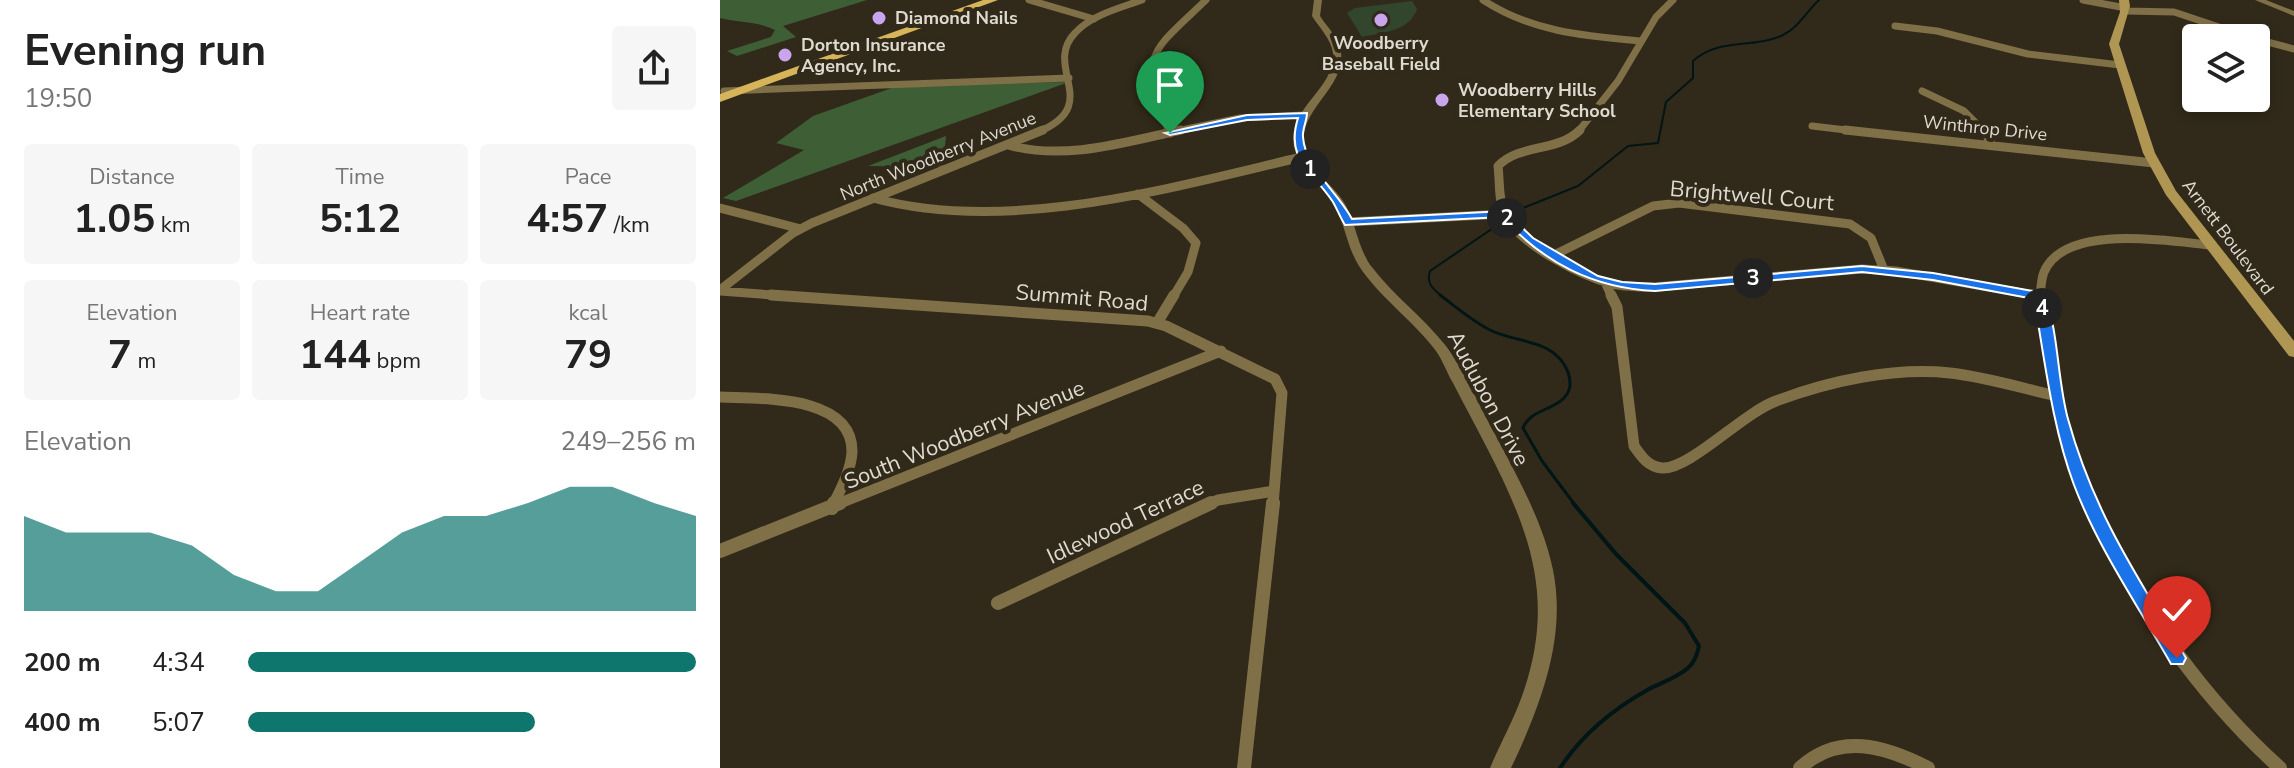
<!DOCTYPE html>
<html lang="en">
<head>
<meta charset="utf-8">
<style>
	body { margin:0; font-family:"Nunito Sans",sans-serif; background:#f6f6f6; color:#222; height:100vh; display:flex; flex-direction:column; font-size:30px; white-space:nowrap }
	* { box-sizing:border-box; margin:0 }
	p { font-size:26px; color:#767676 }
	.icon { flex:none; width:44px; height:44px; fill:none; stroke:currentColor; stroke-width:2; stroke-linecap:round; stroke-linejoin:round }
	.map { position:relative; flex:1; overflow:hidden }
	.panel { display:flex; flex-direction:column; background:#fff; width:720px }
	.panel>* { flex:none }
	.buttons { position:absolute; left:1462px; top:24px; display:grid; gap:16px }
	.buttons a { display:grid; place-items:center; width:88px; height:88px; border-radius:8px; background:#fff; box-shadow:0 4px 12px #0003; font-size:40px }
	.pin { position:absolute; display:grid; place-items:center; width:68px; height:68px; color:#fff; margin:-82px -34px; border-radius:50% 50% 50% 0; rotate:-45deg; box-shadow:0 0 8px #0007 }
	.pin .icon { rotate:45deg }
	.km { position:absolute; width:40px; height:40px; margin:-20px; border-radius:50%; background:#222; color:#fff; font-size:22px; line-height:40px; text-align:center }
	.round { display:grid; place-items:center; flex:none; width:84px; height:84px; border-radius:8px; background:#f6f6f6 }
	.head { display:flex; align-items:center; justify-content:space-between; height:136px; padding:0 24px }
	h1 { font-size:44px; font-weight:700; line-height:60px }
	.metrics { display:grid; grid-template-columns:repeat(3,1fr); gap:12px; height:136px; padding:8px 24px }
	.metrics div { display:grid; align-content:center; border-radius:8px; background:#f6f6f6; text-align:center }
	.metrics b { font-size:40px; font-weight:700 }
	.metrics small { font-size:22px; font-weight:400 }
	.metrics p { font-size:22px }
	.chart { height:224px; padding:16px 24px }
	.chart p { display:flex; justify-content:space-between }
	.chart svg { width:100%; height:144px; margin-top:8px; fill:#0f766e; opacity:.7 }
	ul { padding:0 24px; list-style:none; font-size:26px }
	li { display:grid; grid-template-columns:128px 96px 1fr; align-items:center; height:60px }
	li i { height:20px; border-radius:10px; background:#0f766e }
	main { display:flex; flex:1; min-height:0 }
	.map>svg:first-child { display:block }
	.green { fill:#32462d }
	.forest { fill:#3e5f35 }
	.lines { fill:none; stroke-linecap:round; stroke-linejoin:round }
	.stream-far2 { stroke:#001516; stroke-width:2 }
	.stream-far1 { stroke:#001516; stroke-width:3 }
	.stream { stroke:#001516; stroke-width:4 }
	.minor-far3 { stroke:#807047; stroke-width:7 }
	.minor-far2 { stroke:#807047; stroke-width:9 }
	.minor-far1 { stroke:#807047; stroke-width:11 }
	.minor { stroke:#807047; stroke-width:14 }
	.tertiary { fill:#807047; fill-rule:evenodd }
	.secondary { fill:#b09653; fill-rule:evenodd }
	.primary { fill:#d5b45a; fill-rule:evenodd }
	.route { fill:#1a73e8; stroke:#fff; stroke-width:2 }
	.poi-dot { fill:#c9a5ee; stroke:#312a1a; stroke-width:3 }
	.labels { text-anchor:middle; stroke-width:8; stroke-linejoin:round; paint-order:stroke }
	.far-poi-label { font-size:18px; font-weight:bold; fill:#dfdad0; stroke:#312a1a; text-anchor:start }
	.far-street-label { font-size:18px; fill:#dfdad0; stroke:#312a1a }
	.street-label { font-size:22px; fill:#dfdad0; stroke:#312a1a }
</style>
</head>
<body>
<main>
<section class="panel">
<div class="head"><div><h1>Evening run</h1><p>19:50</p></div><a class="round"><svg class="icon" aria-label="share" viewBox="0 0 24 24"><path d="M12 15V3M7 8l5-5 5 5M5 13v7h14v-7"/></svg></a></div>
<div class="metrics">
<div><p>Distance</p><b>1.05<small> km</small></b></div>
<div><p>Time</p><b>5:12</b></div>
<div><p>Pace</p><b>4:57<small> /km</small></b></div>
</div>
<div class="metrics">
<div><p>Elevation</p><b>7<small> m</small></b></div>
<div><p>Heart rate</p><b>144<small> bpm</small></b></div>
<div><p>kcal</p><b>79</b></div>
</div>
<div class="chart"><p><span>Elevation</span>249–256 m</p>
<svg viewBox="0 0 160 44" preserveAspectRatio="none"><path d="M0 44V15L10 20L20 20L30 20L40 24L50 33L60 38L70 38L80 29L90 20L100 15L110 15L120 11L130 6L140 6L150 11L160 15V44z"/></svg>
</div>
<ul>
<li><b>200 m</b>4:34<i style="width:100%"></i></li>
<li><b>400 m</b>5:07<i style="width:64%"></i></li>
</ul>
</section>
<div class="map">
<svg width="1574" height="768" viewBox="0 0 1574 768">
	<rect width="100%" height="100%" fill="#312a1a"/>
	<!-- green -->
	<path class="green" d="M692,1L697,9C690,31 662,33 642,37L627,13L635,8Z"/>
	<!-- forest -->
	<path class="forest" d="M0,0H147L63,26L76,37L17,56L7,51L51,37L55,30C37,21 19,23 0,18Z
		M349,82L16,201L3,198L84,150L56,143L93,116L183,84Z
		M226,136L223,167L148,166Z"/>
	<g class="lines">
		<!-- stream-far2 -->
		<path class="stream-far2" d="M798,210L858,186L908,146L938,143L946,102L973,78V61C999,37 1034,49 1063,35C1078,28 1087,11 1099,0
			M723,297C713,289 706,284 710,271L779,224"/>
		<!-- stream-far1 -->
		<path class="stream-far1" d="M720,295C736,307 752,321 770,330C798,344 834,338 848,372C850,378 851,384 849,390C841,411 811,407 803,428L822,461L855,505"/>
		<!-- stream -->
		<path class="stream" d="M840,768C863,733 893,709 929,689C941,683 958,677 968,668C975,662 977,654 979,646L965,623L896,554L853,503"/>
		<!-- minor-far3 -->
		<path class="minor-far3" d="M309,0L374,19
			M763,0C812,32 864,36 921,41
			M1363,0L1406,8
			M1406,11L1454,12L1532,38
			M1175,26L1217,31L1308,54L1400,65
			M1536,39L1574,49
			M4,91L349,78
			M1202,91L1244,111L1265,132
			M1092,126L1143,132
			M318,132C384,105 322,67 355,33C371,15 400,8 422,0
			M449,132C421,52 426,57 486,0
			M452,132L520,118L584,115
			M858,132L898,81L936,17L953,0"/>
		<!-- minor-far2 -->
		<path class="minor-far2" d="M449,130L450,133
			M860,130C837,153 800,143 778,166C780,181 778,200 785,215C800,245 861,276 892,284C906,287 921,287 935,287L1142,269L1176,271L1320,296
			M1125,130L1434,163
			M1264,130L1272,145
			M288,145C345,161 405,142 461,130
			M418,194L463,228L476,243L468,272L453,297
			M153,198C287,235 450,188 582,157
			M0,208L81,229
			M628,222L785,214
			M834,255L933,206L959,203L1130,224L1151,238L1164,270
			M885,282L892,297
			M0,290L73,233L92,223L323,130
			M0,291L79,297
			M1320,297C1321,289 1321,279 1324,272C1345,223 1448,241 1489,245"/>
		<!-- minor-far1 -->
		<path class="minor-far1" d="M51,295L428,321L446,326L555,379L562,393L553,505
			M891,295L897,307L914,446C921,456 928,467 942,468C969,470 1023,413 1056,401C1109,381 1173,367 1230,373C1266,377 1301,388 1337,396
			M1312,295L1320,296
			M1320,295L1345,438L1370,505
			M437,323L454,295
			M0,397C39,399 133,394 132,452C131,470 121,489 113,505
			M115,505L501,351
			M487,505L498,500L554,491"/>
		<!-- minor -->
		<path class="minor" d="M1369,503C1416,603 1478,694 1560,768
			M112,508L114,503
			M0,551L120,503
			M278,603L491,503
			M524,768L553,503
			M1080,768C1119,732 1165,746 1208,768"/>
		<!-- tertiary -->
		<path class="tertiary" d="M594,0H602L600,16C607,27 620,39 621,52C626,92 568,113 588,157C596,175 615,187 625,204C636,224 638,248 651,266C673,295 703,317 726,346C743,369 761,409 776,436C798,478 823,522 833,570C847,638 820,707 791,768H770C780,744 793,721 802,696C836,601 811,533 767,448C756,426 744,405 733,383C727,373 723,361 716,351C693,320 660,298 639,266C627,247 625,224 614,204C604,187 585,175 577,156C558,111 616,92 613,53C611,39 599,27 592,16Z
			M1535,0H1546L1574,11V16Z"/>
		<!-- secondary -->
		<path class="secondary" d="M1399,0H1409L1410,6L1399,44L1435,153L1456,191L1574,341V357L1569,356L1446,195L1423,153L1389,44L1400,12Z"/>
		<!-- primary -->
		<path class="primary" d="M263,0H278L0,102V94Z"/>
	</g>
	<!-- route -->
	<path class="route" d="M587,113C587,121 582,129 583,137C585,168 618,192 632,219L785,211L813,238L878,276L902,282L935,284L1142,266L1213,273L1324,293C1339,332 1337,379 1348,419C1373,510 1415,573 1463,653L1466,658L1463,664H1451C1418,606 1378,548 1354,485C1332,426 1325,361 1314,299L1213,280L1142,272L935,291C873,288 824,263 782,217L625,225C620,217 617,209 613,202C592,170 565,160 578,118L527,120L450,135L445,133L527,115Z"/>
	<!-- markers -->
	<g class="poi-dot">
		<circle cx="159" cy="18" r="8"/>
		<circle cx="661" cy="20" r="8"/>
		<circle cx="65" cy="55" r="8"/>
		<circle cx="722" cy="100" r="8"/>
	</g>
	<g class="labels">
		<!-- far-poi labels -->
		<g class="far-poi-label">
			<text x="175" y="24">Diamond Nails</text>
			<text x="661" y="49" text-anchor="middle">Woodberry<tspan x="661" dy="21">Baseball Field</tspan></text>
			<text x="81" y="51">Dorton Insurance<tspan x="81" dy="21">Agency, Inc.</tspan></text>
			<text x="738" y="96">Woodberry Hills<tspan x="738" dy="21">Elementary School</tspan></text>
		</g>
		<!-- far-street labels -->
		<g class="far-street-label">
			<text transform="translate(1265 128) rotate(6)" y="6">Winthrop Drive</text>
			<text transform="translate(218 156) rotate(-22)" y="6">North Woodberry Avenue</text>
			<text transform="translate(1508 237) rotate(53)" y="6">Arnett Boulevard</text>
		</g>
		<!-- street labels -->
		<g class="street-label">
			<text transform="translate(1032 195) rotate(5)" y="8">Brightwell Court</text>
			<text transform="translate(362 297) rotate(5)" y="8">Summit Road</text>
			<text transform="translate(769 398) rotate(62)" y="8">Audubon Drive</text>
			<text transform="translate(244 434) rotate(-22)" y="8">South Woodberry Avenue</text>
			<text transform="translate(405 521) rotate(-25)" y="8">Idlewood Terrace</text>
		</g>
	</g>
</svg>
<div class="buttons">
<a><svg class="icon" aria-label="layers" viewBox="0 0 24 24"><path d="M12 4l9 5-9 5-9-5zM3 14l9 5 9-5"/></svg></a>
</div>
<div class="pin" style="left:450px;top:133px;background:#1e9e55"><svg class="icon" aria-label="arrive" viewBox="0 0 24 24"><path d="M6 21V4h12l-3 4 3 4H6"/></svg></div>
<div class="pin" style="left:1457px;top:658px;background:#d93025"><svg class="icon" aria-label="check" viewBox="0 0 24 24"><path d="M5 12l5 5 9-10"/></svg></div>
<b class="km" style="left:590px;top:169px">1</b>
<b class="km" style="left:787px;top:218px">2</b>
<b class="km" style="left:1033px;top:278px">3</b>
<b class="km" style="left:1322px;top:308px">4</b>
</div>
</main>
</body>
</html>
